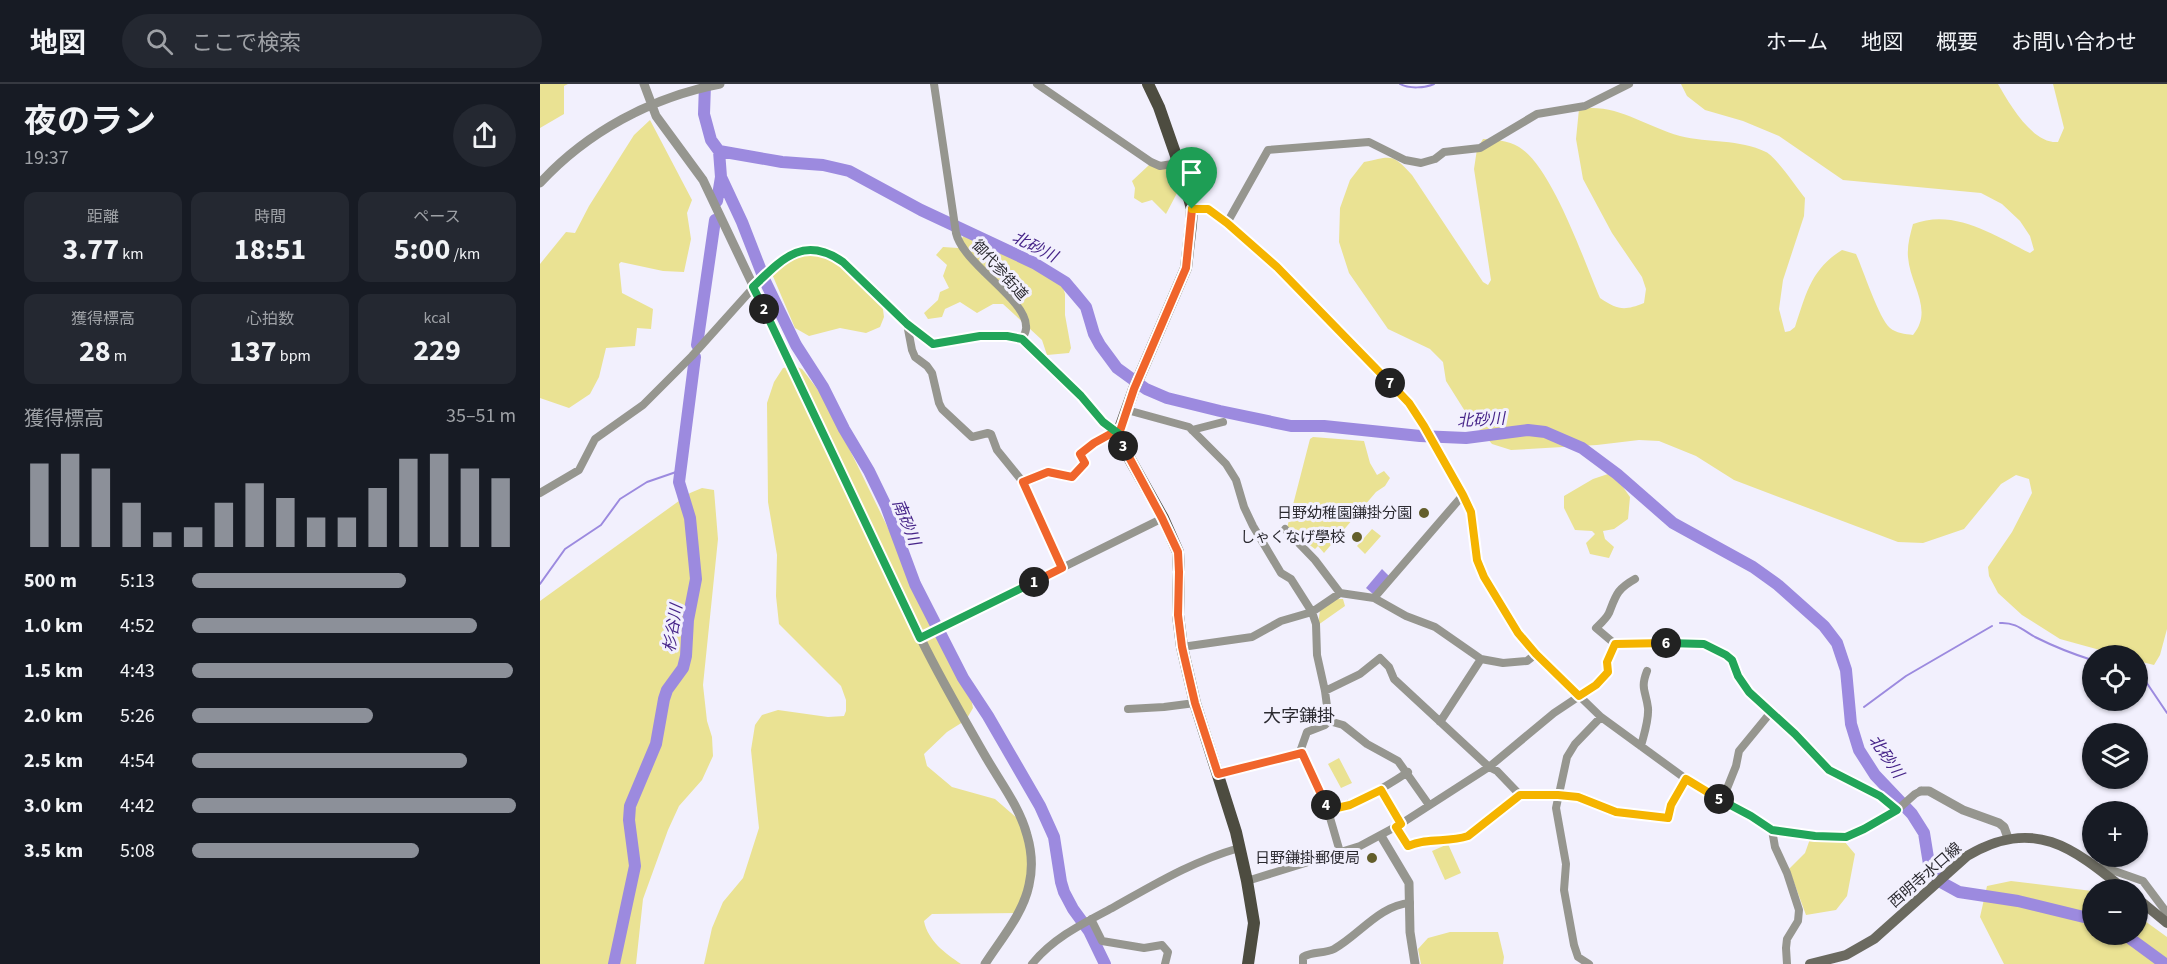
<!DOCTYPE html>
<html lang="ja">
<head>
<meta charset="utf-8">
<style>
	body { margin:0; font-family:"Source Sans 3","Noto Sans JP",sans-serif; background:#242831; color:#f1f3f6; height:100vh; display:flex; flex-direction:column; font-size:22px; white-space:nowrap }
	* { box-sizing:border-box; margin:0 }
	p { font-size:20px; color:#9ea1a6 }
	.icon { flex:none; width:33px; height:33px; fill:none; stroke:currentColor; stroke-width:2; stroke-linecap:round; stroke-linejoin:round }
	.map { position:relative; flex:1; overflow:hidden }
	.sheet { display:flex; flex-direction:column; background:#171b24; width:540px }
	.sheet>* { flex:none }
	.buttons { position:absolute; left:1542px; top:561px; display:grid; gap:12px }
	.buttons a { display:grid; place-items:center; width:66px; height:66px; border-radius:50%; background:#171b24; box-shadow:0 2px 4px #0004; font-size:30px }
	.pin { position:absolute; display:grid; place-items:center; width:51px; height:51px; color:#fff; margin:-62px -26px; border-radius:50% 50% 50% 0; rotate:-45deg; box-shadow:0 0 6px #0007 }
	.pin .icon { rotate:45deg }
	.km { position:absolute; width:30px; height:30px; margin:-15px; border-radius:50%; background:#222; color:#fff; font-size:16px; line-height:30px; text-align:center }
	.round { display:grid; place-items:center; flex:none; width:63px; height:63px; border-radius:32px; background:#242831 }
	.headline { display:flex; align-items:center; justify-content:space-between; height:102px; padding:0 24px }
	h1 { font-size:33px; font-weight:700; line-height:45px }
	.metrics { display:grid; grid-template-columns:repeat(3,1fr); gap:9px; height:102px; padding:6px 24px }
	.metrics div { display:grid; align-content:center; border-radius:12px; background:#242831; text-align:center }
	.metrics b { font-size:30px; font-weight:700 }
	.metrics small { font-size:16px; font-weight:400 }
	.metrics p { font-size:16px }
	.chart { height:168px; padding:12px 24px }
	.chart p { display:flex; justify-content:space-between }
	.chart svg { width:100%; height:108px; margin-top:6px; stroke:#8c9099; stroke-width:6 }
	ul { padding:0 24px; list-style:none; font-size:20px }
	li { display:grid; grid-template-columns:96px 72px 1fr; align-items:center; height:45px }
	li i { height:15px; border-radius:8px; background:#8c9099 }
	header { display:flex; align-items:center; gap:36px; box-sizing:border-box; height:84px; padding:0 30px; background:#171b24; border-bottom:2px solid #363941 }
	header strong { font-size:28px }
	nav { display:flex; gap:33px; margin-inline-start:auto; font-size:21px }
	.search { width:420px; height:54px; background:#242831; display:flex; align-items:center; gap:15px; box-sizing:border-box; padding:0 21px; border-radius:33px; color:#9ea1a6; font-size:22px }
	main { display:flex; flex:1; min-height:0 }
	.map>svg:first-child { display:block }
	.green { fill:#eae293 }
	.water { fill:#9c8adf }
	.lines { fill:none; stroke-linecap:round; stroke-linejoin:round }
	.stream { stroke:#9c8adf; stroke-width:2 }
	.river { stroke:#9c8adf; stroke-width:12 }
	.minor { stroke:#96968f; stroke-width:8 }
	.tertiary { stroke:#96968f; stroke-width:9 }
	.secondary { stroke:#6b6a60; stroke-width:10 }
	.primary { stroke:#4d4c40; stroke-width:12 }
	.split-1-casing { stroke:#fff; stroke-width:12 }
	.split-2-casing { stroke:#fff; stroke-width:12 }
	.split-3-casing { stroke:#fff; stroke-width:12 }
	.split-4-casing { stroke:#fff; stroke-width:12 }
	.split-5-casing { stroke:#fff; stroke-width:12 }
	.split-6-casing { stroke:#fff; stroke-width:12 }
	.split-7-casing { stroke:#fff; stroke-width:12 }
	.split-8-casing { stroke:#fff; stroke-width:12 }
	.split-1 { stroke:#f0652b; stroke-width:8 }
	.split-2 { stroke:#22a559; stroke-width:8 }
	.split-3 { stroke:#22a559; stroke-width:8 }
	.split-4 { stroke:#f0652b; stroke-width:8 }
	.split-5 { stroke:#f5b400; stroke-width:8 }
	.split-6 { stroke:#22a559; stroke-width:8 }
	.split-7 { stroke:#f5b400; stroke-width:8 }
	.split-8 { stroke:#f5b400; stroke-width:8 }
	.poi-dot { fill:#635e2b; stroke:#f2f0fd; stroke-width:2 }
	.labels { text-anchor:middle; stroke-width:6; stroke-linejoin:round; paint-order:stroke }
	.street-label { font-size:15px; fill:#2b2a30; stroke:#f2f0fd }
	.poi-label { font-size:15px; fill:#2b2a30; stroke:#f2f0fd; text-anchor:end }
	.water-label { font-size:16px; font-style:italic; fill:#472589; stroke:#f2f0fd }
	.quarter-label { font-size:18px; fill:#2b2a30; stroke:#f2f0fd }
</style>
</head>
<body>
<header>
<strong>地図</strong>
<div class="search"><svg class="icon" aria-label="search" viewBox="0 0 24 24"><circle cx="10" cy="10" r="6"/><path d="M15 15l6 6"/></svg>ここで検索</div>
<nav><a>ホーム</a><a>地図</a><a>概要</a><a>お問い合わせ</a></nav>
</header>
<main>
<section class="sheet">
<div class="headline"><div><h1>夜のラン</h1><p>19:37</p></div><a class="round"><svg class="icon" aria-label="share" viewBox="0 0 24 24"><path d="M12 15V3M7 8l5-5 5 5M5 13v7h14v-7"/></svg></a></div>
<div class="metrics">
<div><p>距離</p><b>3.77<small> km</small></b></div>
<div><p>時間</p><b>18:51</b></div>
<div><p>ペース</p><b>5:00<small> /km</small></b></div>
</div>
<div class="metrics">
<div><p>獲得標高</p><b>28<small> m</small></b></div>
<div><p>心拍数</p><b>137<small> bpm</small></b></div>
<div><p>kcal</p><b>229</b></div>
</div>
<div class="chart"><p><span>獲得標高</span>35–51 m</p>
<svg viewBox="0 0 160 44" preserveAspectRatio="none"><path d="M5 44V10M15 44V6M25 44V12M35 44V26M45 44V38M55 44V36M65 44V26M75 44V18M85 44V24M95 44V32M105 44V32M115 44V20M125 44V8M135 44V6M145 44V12M155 44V16"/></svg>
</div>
<ul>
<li><b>500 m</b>5:13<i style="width:66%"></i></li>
<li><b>1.0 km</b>4:52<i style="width:88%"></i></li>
<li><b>1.5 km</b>4:43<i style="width:99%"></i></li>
<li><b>2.0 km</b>5:26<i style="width:56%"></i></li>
<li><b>2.5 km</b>4:54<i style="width:85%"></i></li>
<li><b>3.0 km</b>4:42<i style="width:100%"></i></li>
<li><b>3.5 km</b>5:08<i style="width:70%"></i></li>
</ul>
</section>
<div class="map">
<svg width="1627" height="880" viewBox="0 0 1627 880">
	<rect width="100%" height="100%" fill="#f2f0fd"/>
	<!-- green -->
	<path class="green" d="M0,0H28L24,2V30L0,44Z
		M1141,0H1458C1469,19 1492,60 1518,58L1524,44L1513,0H1627V545L1620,571L1614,581L1598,577V572L1578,571L1520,555L1482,531L1458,509L1449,492L1448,483L1472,448L1492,409L1489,395L1476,391L1461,400L1424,445L1383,459L1358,458L1194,396L1156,372L1119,357L1099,356L1057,361L971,366L952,360L928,332L906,297L903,278L890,265L848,245L809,189L799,158L800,124L810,96L824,78C852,72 852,69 872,91L943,198L948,201L951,196L934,85L937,65L943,55C955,56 968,56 979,63C1012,83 1044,177 1060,214C1078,226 1084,227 1104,219L1106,205L1102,193L1072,149L1043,95L1036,55L1039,25C1077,19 1104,42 1140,52C1169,59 1199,55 1226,68C1236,73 1257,104 1265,114L1264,132L1243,196L1239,225L1245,248L1250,247L1255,243C1266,210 1271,185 1302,166L1316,170C1323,185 1339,235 1350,244C1356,249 1365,250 1373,251C1394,226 1370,201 1368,173C1367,162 1370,151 1373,140C1414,124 1454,151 1490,169L1494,166L1490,152L1480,137L1462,120L1441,109L1303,96L1239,52L1203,37L1165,26L1147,12Z
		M110,36L152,116L147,129L151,155L144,188L123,187L81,178L79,180L82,209L113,225L111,245L97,244L95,262L66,264L59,293L50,310L29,324L0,314V180L26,148L35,149L49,122L94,51Z
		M609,81L621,84L631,81L643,102L637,109L626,130L612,116L602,119L594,114L595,104L592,97Z
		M423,152L486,177L521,197L525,210V231L531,264L529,269L507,271L502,256L463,220H453L437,229L420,218L405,225L402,233L388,235L384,229L398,216L400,208L409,204L403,192L407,181L396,171L403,163L418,164Z
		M266,170L294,173L342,218L344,233L340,243L326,249L300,244L269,252L255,244L232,190L244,178Z
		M255,282L262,285L285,315L431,614L433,624L426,636L407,648L384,670L387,682L412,703L455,715L478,735L489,757L490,801L479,829L392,830L384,837C388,857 405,869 421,880H164L172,844L183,818L203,794L219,744L211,666L215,641L222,631L238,626L288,633L304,632L306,627V616L301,602L239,540L236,512L237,471L228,418L227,319L234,298L243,284Z
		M773,353L824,357L830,379L837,391L844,387L850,394L845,402L836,408L784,469L778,462L775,465L747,444L770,355Z
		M1071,389L1078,396L1090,413L1088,435L1074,445L1063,447L1065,455L1074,463L1069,474L1050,470L1046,459L1055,450L1052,447L1035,446L1024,424V412L1053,395Z
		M162,404L174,406L178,455L163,601L167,637L172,653L173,672L162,696L139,722L128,746L103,815L96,880H0V517L150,409Z
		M832,445L841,452L825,470L817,462Z
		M795,515H803L805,522L778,541L780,526Z
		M799,674L812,699L801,704L788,680Z
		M1270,755L1304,757L1315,770L1307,812L1296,826L1266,831L1249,785L1265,769Z
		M908,760L921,789L905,796L892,767Z
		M1471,797L1552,807V850H1598V832L1627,853V880H1464L1440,833L1447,802Z
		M910,848H958L964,873L963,880H881L878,865L888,854Z"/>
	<!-- water -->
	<path class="water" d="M842,485L849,492L833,510L826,504Z"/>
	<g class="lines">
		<!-- stream -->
		<path class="stream" d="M860,0C869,5 885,4 894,0
			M0,500L25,465L61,441L80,415L107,398L139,387
			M1460,539C1475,538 1483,546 1495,553C1513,562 1533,570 1552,576
			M1598,586L1627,629
			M1324,623L1366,592L1452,542
			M1309,624H1313"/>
		<!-- river -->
		<path class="river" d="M165,0L164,30L171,56L179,67L181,93L202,138L225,197L256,261L283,303L304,345L329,387L346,422L375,500L423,594L448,632L500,722L514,753L521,798L524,808L533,825L549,847L565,880
			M179,67L242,78L283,81L309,87L381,126L494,179L525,198L536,211L546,223L554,250L560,261L577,284L606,305L627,314L680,327L751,342H784L880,352L926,354L988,346L1005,348L1042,364L1077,390L1133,439L1213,483L1238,501L1284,542L1297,559L1306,586L1311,640L1319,666L1335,691L1372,730L1384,749L1389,780L1399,797L1419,808L1478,817L1552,835
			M177,117L181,93
			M157,261L175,136
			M1584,850L1625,880
			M74,880L95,782L89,736L90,722L116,660L124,615L127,606L143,584L146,572L148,536L156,495L150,434L139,398L155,273"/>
		<!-- minor -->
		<path class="minor" d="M394,0L416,149C423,180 486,215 486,242C487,247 484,251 482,255L541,312L563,338L578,350
			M497,0L611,78L620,82L638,79
			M652,125H668L677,131L737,183L869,319L923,411L931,428L937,476L944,493L978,549L996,570L1061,633L1146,695L1232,746L1275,752L1306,753L1324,745L1357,726L1375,710L1381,707
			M687,139L728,66L829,58L865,76L881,79L895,75L904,68L940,64L997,30L1045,22L1089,0
			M367,240L372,266L375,273L387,282L392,289L399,319L402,325L432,353L448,349L451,350L457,366L483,398L522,484
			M587,326L649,343L686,380L696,396L704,423L713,442L741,489L751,495L772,528L776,540L777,571L785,607L789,637
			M652,346L683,338
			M483,398L508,388L532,393L545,379L540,371L554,359L574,348
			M0,409L39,386L55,355L103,321L152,272L230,185C253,165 278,161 303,178L367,240L394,260C419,259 457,242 482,255
			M745,445L775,476L800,509
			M1095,495C1077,505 1076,511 1069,529C1066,535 1060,540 1056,544L1075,560L1150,558L1163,559L1176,565L1192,576L1198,592L1209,608L1255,650L1289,686L1340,712L1357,726
			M834,514L923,411
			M380,554L623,434
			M642,563L712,553L741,537L772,528L800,509L834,514L866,532L895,543L941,575L963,579L987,577L996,570
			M785,607L820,590L840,574L849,583L854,595L949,683L957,687L980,711H1019L1038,713L1076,728L1128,734L1131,721L1146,695
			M588,625L624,623L655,619
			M900,638L941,575
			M1101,662C1104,650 1109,636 1108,624C1106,607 1100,605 1107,587
			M678,690L762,669
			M841,706L861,740
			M1182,717L1196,682L1199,667L1231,628
			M787,726C818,719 841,706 868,688
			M856,743L868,762C888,753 908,759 928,752L980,711
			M1232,746L1235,763L1247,789L1259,826L1258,837L1247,855L1246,864L1247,880
			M800,768L784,713L761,665L767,648L785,641L789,637L803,641L827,660L858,677L889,721
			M1559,785L1561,783L1566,784L1603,797L1627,829
			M707,797L820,762L859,741L949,683L1014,629L1056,601L1068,588L1067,578L1075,560
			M551,835L562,857L604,864L622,861L628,868L625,880
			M492,880C514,853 544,839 574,823C617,799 651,778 699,764
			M763,880V873C773,867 784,870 794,865C819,851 840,821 870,819
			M1049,880L1038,873L1034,861L1024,806L1026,780L1016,724L1027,673L1035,660L1061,633"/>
		<!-- tertiary -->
		<path class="tertiary" d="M104,0L116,32L163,96L381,555C401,596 424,635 447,675C461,699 480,724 487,751C492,768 493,784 489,801C483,830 461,855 445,880
			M0,99C47,48 112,13 180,0
			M1381,707H1389L1423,726L1459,739L1464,743L1468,754
			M841,752L869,799L870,848L875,880"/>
		<!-- secondary -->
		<path class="secondary" d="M1598,815L1627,839
			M1270,880L1306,871L1334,855L1427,772C1494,732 1533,764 1585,806"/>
		<!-- primary -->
		<path class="primary" d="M608,0L619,23L642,89L652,125L651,140L646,184L594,305L578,350L582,361L623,434L638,468L639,488L638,531L642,563L655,619L696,748L707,797L714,839L708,880"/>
	</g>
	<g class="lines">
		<!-- split-1 casing -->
		<g class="split-1-casing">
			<path id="split-1" d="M494,498L522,484L483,398L508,388L532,393L545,379L540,370L554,359L574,348L579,350L594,305L646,184L652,125"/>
		</g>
		<!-- split-2 casing -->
		<g class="split-2-casing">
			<path id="split-2" d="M224,225L380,554L494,498"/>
		</g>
		<!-- split-3 casing -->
		<g class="split-3-casing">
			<path id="split-3" d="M224,225L213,203C241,176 263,150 303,178L367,240L393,260L440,252H467L482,255L541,312L563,338L579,350L583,362"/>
		</g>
		<!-- split-4 casing -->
		<g class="split-4-casing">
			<path id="split-4" d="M583,362L622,434L638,468L639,488L638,531L642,563L655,619L678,690L762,669L786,721"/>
		</g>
		<!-- split-5 casing -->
		<g class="split-5-casing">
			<path id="split-5" d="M786,721L788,726L810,721L841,706L861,740L856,743L868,762C888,753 908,759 928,752L980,711H1018L1038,713L1076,728L1128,734L1131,721L1146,695L1179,715"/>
		</g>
		<!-- split-6 casing -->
		<g class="split-6-casing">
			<path id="split-6" d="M1126,559L1164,560L1186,571L1192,576L1198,592L1209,608L1255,650L1289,686L1340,712L1357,726L1324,745L1306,753L1275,752L1232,746L1211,732L1179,715"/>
		</g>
		<!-- split-7 casing -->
		<g class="split-7-casing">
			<path id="split-7" d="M850,299L869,319L884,342L923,411L931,428L937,476L944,493L978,549L996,570L1039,612L1056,601L1068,588L1067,578L1075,560L1126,559"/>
		</g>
		<!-- split-8 casing -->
		<g class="split-8-casing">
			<path id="split-8" d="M652,125H668L687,139L737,183L850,299"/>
		</g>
		<!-- split-1 -->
		<use href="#split-1" class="split-1"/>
		<!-- split-2 -->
		<use href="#split-2" class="split-2"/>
		<!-- split-3 -->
		<use href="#split-3" class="split-3"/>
		<!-- split-4 -->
		<use href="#split-4" class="split-4"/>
		<!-- split-5 -->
		<use href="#split-5" class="split-5"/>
		<!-- split-6 -->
		<use href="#split-6" class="split-6"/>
		<!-- split-7 -->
		<use href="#split-7" class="split-7"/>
		<!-- split-8 -->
		<use href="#split-8" class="split-8"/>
	</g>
	<!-- markers -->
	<g class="poi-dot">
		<circle cx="884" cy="429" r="6"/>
		<circle cx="817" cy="453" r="6"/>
		<circle cx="832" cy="774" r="6"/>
	</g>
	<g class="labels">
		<!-- street labels -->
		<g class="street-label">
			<text transform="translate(460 186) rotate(48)" y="5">御代参街道</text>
			<text transform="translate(1385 791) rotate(-41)" y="5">西明寺水口線</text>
		</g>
		<!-- poi labels -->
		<g class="poi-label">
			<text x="872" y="434">日野幼稚園鎌掛分園</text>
			<text x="805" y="458">しゃくなげ學校</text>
			<text x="820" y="779">日野鎌掛郵便局</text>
		</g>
		<!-- water labels -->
		<g class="water-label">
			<text transform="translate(495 162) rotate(27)" y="6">北砂川</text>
			<text transform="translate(941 335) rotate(-3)" y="6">北砂川</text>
			<text transform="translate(367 438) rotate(68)" y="6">南砂川</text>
			<text transform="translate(132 544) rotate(-81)" y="6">杉谷川</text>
			<text transform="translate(1347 672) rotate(56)" y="6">北砂川</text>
		</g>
		<!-- quarter labels -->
		<g class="quarter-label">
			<text x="759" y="638">大字鎌掛</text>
		</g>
	</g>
</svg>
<div class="buttons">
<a><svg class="icon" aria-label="locate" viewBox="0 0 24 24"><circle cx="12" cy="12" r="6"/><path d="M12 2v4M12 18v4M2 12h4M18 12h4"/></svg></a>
<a><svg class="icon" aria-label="layers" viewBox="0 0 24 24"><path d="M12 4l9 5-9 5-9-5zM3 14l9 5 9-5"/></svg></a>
<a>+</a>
<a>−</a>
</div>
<div class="pin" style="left:652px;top:125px;background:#1e9e55"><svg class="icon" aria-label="arrive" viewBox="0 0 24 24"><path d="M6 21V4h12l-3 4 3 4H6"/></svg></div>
<b class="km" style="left:494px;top:498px">1</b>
<b class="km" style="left:224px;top:225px">2</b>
<b class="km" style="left:583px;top:362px">3</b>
<b class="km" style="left:786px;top:721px">4</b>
<b class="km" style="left:1179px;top:715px">5</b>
<b class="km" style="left:1126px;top:559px">6</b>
<b class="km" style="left:850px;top:299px">7</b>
</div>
</main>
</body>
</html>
